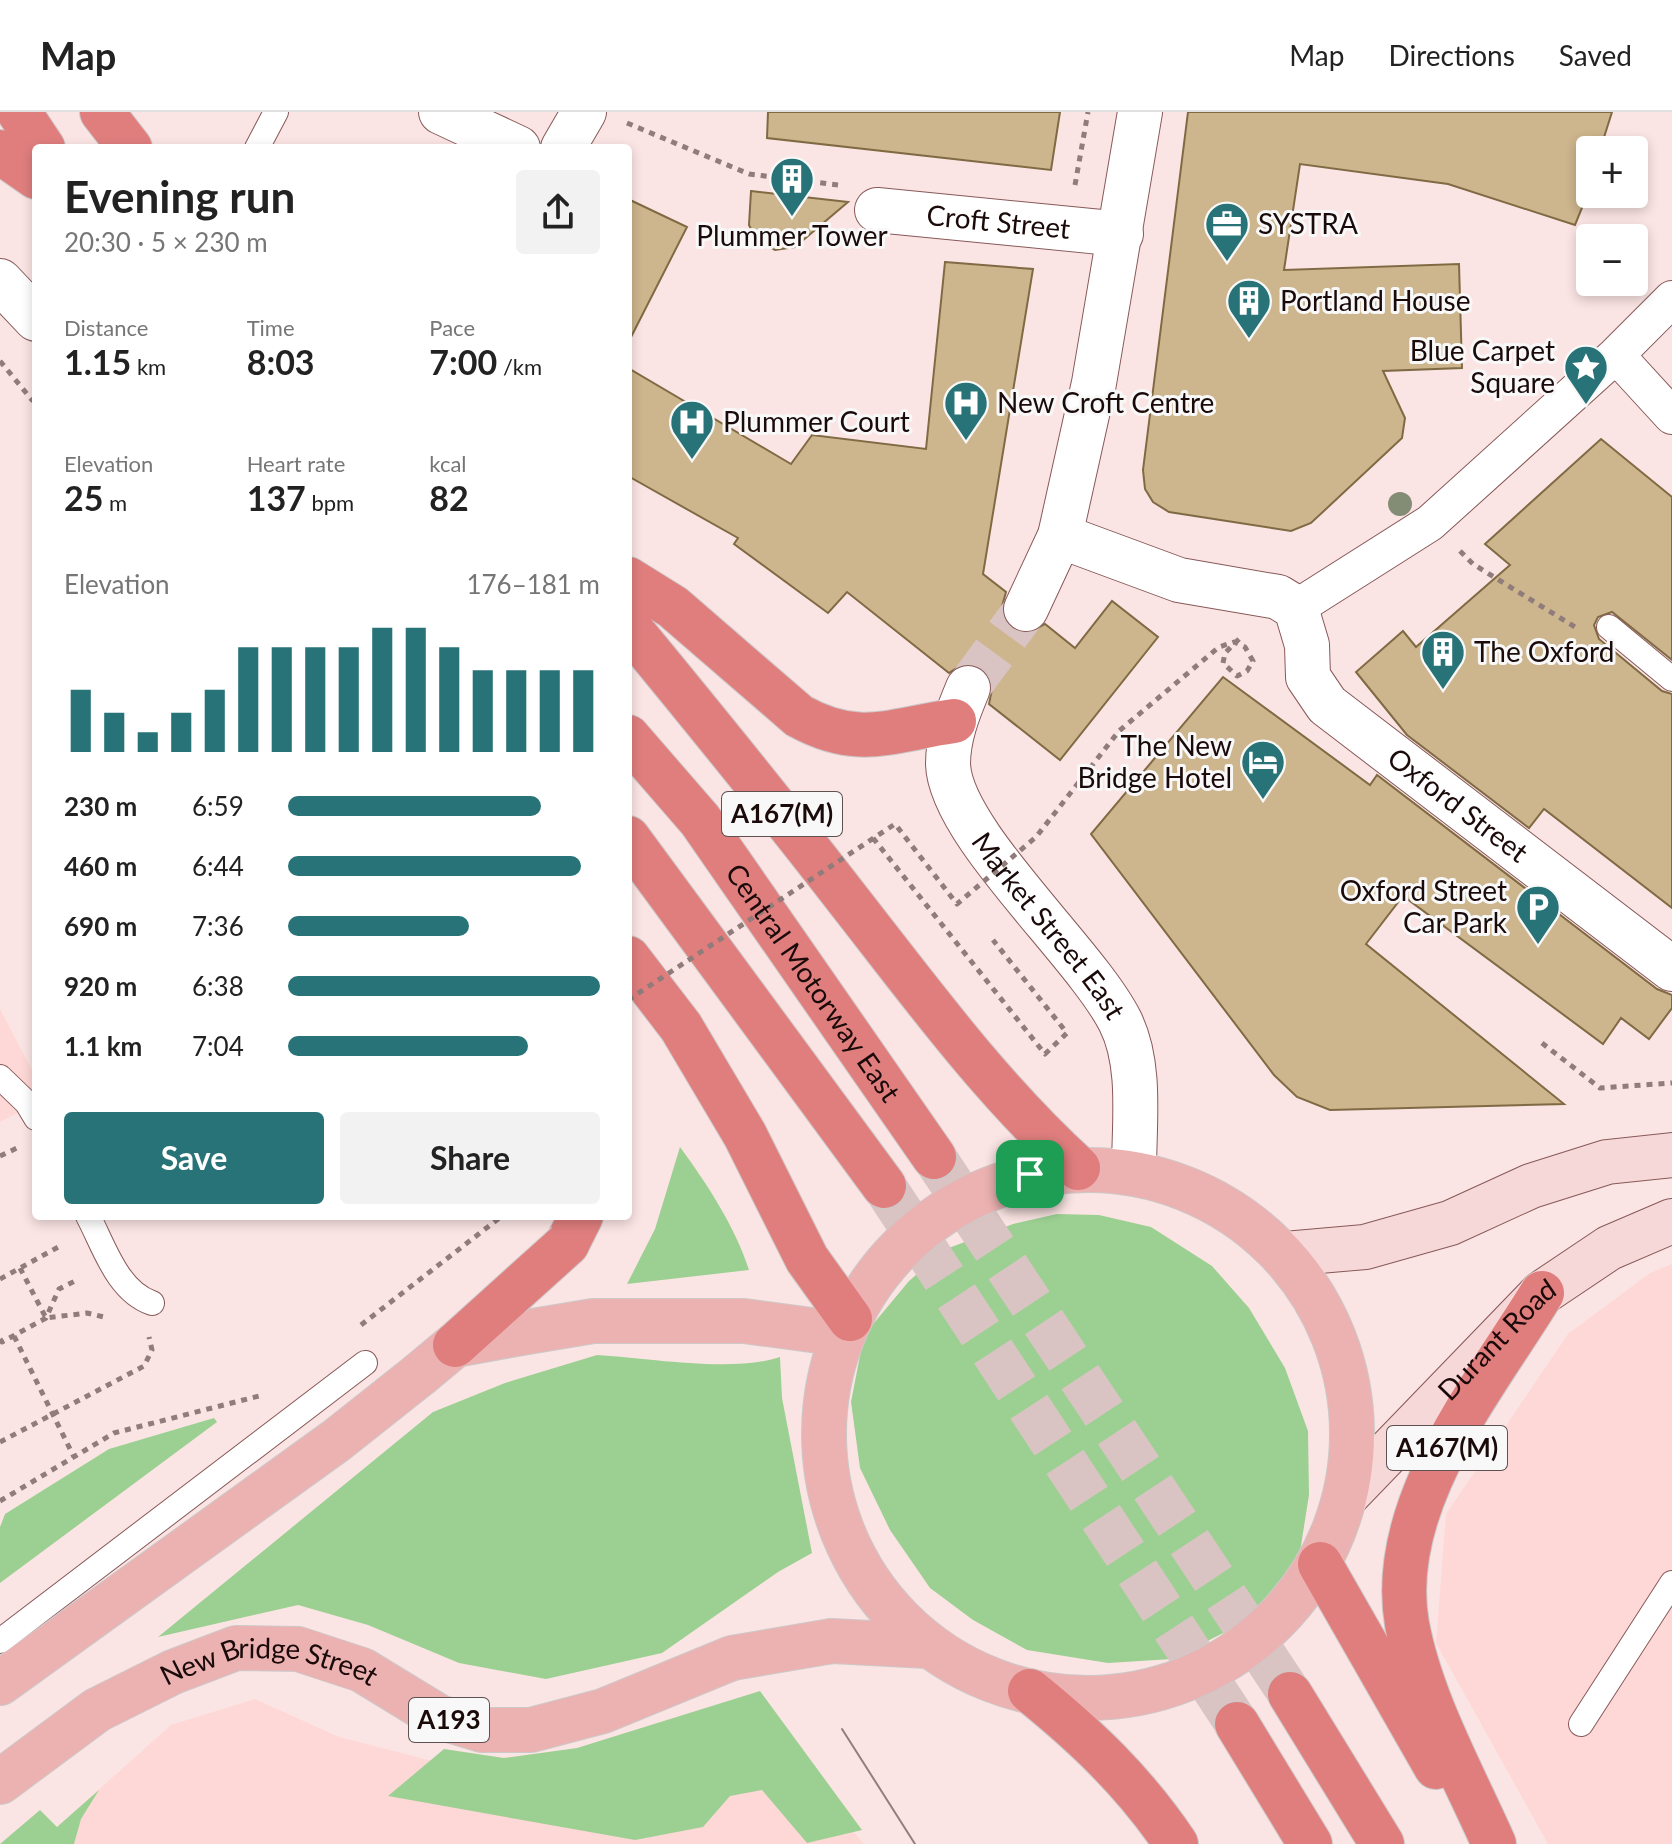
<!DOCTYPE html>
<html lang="en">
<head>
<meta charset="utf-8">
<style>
	body { margin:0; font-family:Lato,sans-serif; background:#f2f2f2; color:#222; height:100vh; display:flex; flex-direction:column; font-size:30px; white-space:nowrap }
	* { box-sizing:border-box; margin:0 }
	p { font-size:26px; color:#767676 }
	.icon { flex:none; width:44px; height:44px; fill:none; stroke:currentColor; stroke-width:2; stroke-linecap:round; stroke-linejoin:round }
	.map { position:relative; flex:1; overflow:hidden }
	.side { position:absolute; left:32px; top:32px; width:600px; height:1076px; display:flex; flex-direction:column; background:#fff; border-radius:8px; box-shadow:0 4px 12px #0003 }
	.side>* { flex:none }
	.buttons { position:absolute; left:1576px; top:24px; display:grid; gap:16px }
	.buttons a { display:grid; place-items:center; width:72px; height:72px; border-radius:8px; background:#fff; box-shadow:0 4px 12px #0003; font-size:40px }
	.pin { position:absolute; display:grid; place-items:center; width:68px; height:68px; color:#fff; margin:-34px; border-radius:16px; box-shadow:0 4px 12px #0006 }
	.round { display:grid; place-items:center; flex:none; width:84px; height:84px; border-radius:8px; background:#f2f2f2 }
	.head { display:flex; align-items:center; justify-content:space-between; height:136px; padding:0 32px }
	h1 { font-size:44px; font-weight:700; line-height:60px }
	.stats { display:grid; grid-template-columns:repeat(3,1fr); gap:12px; height:136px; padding:8px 32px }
	.stats div { display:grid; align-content:center }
	.stats b { font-size:34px; font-weight:700 }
	.stats small { font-size:22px; font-weight:400 }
	.stats p { font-size:22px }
	.chart { height:224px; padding:16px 32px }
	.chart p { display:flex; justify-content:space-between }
	.chart svg { width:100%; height:144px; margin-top:8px; stroke:#287377; stroke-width:6 }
	.button { display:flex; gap:16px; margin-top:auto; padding:16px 32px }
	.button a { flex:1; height:92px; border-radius:8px; background:#287377; color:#fff; font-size:32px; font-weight:700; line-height:92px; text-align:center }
	.button a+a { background:#f2f2f2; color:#222 }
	ul { padding:0 32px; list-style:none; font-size:26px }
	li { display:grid; grid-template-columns:128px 96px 1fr; align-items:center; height:60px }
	li i { height:20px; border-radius:10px; background:#287377 }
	header { display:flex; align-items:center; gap:48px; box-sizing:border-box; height:112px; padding:0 40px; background:#fff; border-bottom:2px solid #e0e0e0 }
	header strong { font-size:38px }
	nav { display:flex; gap:44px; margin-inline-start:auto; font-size:28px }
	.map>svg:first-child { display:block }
	.built { fill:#fed8d6 }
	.green { fill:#9cd092 }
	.building { fill:#cdb58d; stroke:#806a44; stroke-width:2 }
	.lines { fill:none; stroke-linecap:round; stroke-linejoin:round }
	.minor-tunnel { stroke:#d9c4c3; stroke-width:44; stroke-dasharray:44 22; stroke-linecap:butt }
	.motorway-tunnel { stroke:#d9c4c3; stroke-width:44; stroke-dasharray:44 22; stroke-linecap:butt }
	.service-casing { stroke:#875958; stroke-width:26 }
	.pedestrian-casing { stroke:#875958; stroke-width:38 }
	.minor-casing { stroke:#875958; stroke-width:46 }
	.tertiary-casing { stroke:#875958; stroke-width:46 }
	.secondary-casing { stroke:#875958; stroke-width:46 }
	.primary-casing { stroke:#cdc9c9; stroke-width:46 }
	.motorway-casing { stroke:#cdc9c9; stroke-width:46 }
	.path { stroke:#8f7c7b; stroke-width:5; stroke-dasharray:6 6; stroke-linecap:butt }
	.service { stroke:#fff; stroke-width:24 }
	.pedestrian { stroke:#fff; stroke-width:36 }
	.minor { stroke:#fff; stroke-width:44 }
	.tertiary { stroke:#fff; stroke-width:44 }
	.secondary { stroke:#f6d8d8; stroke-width:44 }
	.primary { stroke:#ecb2b2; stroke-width:44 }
	.motorway { stroke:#e07e7e; stroke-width:44 }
	.tram { stroke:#927e7e; stroke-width:2 }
	.primary-bridge-casing { stroke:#cdc9c9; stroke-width:46; stroke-linecap:butt }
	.motorway-bridge-casing { stroke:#cdc9c9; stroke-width:46; stroke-linecap:butt }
	.path-bridge { stroke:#8f7c7b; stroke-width:5; stroke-dasharray:6 6; stroke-linecap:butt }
	.primary-bridge { stroke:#ecb2b2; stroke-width:44 }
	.motorway-bridge { stroke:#e07e7e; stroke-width:44 }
	.tree { fill:#838c75 }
	.labels { text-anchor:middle; stroke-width:6; stroke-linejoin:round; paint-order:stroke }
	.shield { fill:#f8f8f8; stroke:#5d5151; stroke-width:2 }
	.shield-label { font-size:26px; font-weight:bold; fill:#1b0a0a }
	.street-label { font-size:28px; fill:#1b0a0a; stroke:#f8f8f8 }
	.poi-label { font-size:28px; fill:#1b0a0a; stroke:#f8f8f8; text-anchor:start }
</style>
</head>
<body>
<header>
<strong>Map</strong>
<nav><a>Map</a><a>Directions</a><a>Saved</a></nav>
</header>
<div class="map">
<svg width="1672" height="1732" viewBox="0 0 1672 1732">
	<rect width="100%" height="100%" fill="#fbe5e4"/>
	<!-- built -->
	<path class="built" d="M0,897L36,966V991L0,1010Z
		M1672,1152V1732H1548L1436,1531L1446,1402L1568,1222L1650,1161Z
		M255,1587L339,1625L452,1654L795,1652L864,1732H45L57,1715L171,1613Z"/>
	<!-- green -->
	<path class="green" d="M680,1035C707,1072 735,1114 749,1158L627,1172L655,1117Z
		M1057,1102L1099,1103L1151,1115L1212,1154L1249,1196L1285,1256L1308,1319L1309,1383L1300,1440L1276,1484L1235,1515L1172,1547L1108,1551L1027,1538L973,1508L930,1476L890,1418L860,1356L851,1290L864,1223L909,1169L946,1137L1013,1112Z
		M597,1243C648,1246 733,1261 780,1245L782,1286L812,1441L778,1460L662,1541L546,1567L459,1551L368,1513L298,1493L158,1525L433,1300L505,1271Z
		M214,1306L217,1310L0,1471V1415L5,1402L109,1337Z
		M760,1579L862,1718L807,1731L762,1678L730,1684L703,1715L635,1728L388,1684L444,1637L504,1646L577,1636Z
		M99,1678L81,1707L74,1732H0L40,1698L57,1715Z"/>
	<!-- building -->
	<path class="building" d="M768,0H1060L1051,58L767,26Z
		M1188,0H1612L1600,38H1590V76L1575,113L1448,72L1300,52L1284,158L1459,152L1462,256L1383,259L1405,306L1402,326L1311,411L1291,419L1169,400L1153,390L1145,377L1143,358Z
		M751,79L848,90L795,135L775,138L756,127L749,113Z
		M628,87L687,115L628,231Z
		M945,150L1033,157L983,462L1006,480L1001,498L1005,511L1015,519L1027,522L1045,512L1075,536L1112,489L1158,525L1060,648L989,592L993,572L987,560L978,553L964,551L949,561L847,480L828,501L734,432L738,426L628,364V256L791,352L812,323L926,337Z
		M1601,327L1672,385V548L1612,500L1598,505L1594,513L1599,527L1662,579L1672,582V796L1544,697L1529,716L1407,623L1356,560L1403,519L1416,535L1510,453L1485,432Z
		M1223,565L1370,673L1377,663L1657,877L1672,883V896L1649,927L1621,906L1603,932L1403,784L1366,832L1564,992L1330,998L1297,985L1274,963L1091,722Z"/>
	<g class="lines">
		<!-- minor-tunnel -->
		<path class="minor-tunnel" d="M968,576L1026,497"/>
		<!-- motorway-tunnel -->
		<path class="motorway-tunnel" d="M934,1045L1290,1582
			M884,1074L1237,1612"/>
		<!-- service casing -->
		<g class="service-casing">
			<path id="service" d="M257,36L276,0
				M1609,515L1672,567
				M0,965L27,991L36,1006
				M88,1104C104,1134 117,1179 152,1191
				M0,1529L365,1251
				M1581,1612L1672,1471"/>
		</g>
		<!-- pedestrian casing -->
		<g class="pedestrian-casing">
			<path id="pedestrian" d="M1616,243L1672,304
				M1296,496L1430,411L1616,243L1672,187"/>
		</g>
		<!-- minor casing -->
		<g class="minor-casing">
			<g id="minor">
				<path d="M441,0L518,36"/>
				<path d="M563,36L584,0"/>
				<path id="s1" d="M877,98L1121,122"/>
				<path d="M0,169L36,207"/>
				<path id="s2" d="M1026,497L1060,424L1179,468L1278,485L1296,496L1307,533L1308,565L1327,593L1672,857"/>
				<path id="s3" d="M968,576C958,600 948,625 948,652C950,721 1085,840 1120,909C1142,952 1134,1012 1134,1059"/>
			</g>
		</g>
		<!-- tertiary casing -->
		<g class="tertiary-casing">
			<path id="tertiary" d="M1060,424L1094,271L1140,0"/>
		</g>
		<!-- secondary casing -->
		<g class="secondary-casing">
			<g id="secondary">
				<path d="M1285,1142L1365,1135L1450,1111L1531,1074L1607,1050L1672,1043"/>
				<path id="s4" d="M1347,1383L1542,1181L1609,1136L1672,1109"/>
			</g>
		</g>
		<!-- primary casing -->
		<g class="primary-casing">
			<g id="primary">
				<circle cx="1088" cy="1322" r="264"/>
				<path d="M521,1221L593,1209H744L841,1222"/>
				<path d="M832,1529L927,1534"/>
				<path d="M0,1571L337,1328L419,1263"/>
				<path id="s5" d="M0,1670L97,1598L173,1560L236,1536L298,1537L362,1558L439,1605L482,1618H531L603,1599L732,1546"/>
			</g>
		</g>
		<!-- motorway casing -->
		<g class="motorway-casing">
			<g id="motorway">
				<path d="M19,0L43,36"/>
				<path d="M102,0L130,36"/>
				<path d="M0,40L36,65"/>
				<path d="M628,467L673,495L799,604C859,637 890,618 954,609"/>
				<path d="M628,514C703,605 777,696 849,789C921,881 991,977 1078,1056"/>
				<path id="s6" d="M628,625L700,708L934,1045"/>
				<path d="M628,726L884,1074"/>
				<path d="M628,846L681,915L745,1023L807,1147L850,1207"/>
				<path d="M567,1132L581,1104"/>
				<path d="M1320,1452L1436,1655"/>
				<path d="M1030,1579C1087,1625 1135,1671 1176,1732"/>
				<path d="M1290,1582L1382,1732"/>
				<path d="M1237,1612L1310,1732"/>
				<path d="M1494,1732C1463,1662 1421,1588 1407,1512C1386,1393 1484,1276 1542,1181"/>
			</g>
		</g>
		<!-- path -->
		<path class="path" d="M627,11L749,62L838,73
			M1075,73L1088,0
			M0,249L32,288L36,285
			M1460,439L1473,452L1575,515
			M1223,551L1225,541L1239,527
			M1542,931L1600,976L1672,971
			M0,1044L17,1036
			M20,1156L46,1206L87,1201L104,1205
			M0,1167L62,1133
			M14,1224L74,1345
			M0,1227L2,1230L46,1206L59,1177L79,1167
			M0,1330L144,1254L152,1238L149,1225
			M0,1389L114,1321L259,1284"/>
		<!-- service -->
		<use href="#service" class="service"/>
		<!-- pedestrian -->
		<use href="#pedestrian" class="pedestrian"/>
		<!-- minor -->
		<use href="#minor" class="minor"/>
		<!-- tertiary -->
		<use href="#tertiary" class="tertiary"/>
		<!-- secondary -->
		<use href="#secondary" class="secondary"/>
		<!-- primary -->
		<use href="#primary" class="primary"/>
		<!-- motorway -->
		<use href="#motorway" class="motorway"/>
		<!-- tram -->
		<path class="tram" d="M842,1617L915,1732"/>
		<!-- primary-bridge casing -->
		<g class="primary-bridge-casing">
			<path id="primary-bridge" d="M419,1263L455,1233L521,1221
				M732,1546L832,1529"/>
		</g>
		<!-- motorway-bridge casing -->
		<g class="motorway-bridge-casing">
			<path id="motorway-bridge" d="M455,1233L567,1132"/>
		</g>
		<!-- path-bridge -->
		<path class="path-bridge" d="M873,726L1045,942L1067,921L993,828
			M628,888L895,712L957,792L1036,725L1119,619L1219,535L1234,530L1245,535L1253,549L1247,559L1237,564L1223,551
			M361,1213L502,1104"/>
		<!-- primary-bridge -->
		<use href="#primary-bridge" class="primary-bridge"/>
		<!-- motorway-bridge -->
		<use href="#motorway-bridge" class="motorway-bridge"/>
	</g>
	<!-- trees -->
	<circle class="tree" cx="1400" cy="392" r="12"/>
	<!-- icons -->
	<defs>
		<g id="building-pin" transform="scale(2.3)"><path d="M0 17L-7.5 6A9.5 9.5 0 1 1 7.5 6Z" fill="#287377" stroke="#f8f8f8"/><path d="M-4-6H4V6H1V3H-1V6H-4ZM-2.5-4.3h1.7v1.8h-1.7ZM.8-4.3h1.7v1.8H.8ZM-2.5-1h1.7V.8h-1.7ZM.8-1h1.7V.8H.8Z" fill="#fff"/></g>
		<g id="office-pin" transform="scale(2.3)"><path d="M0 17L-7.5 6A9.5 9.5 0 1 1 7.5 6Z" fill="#287377" stroke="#f8f8f8"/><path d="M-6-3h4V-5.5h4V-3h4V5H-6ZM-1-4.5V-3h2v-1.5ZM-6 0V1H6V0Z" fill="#fff"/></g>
		<g id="sight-pin" transform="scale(2.3)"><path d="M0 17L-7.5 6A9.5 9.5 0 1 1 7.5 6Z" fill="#287377" stroke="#f8f8f8"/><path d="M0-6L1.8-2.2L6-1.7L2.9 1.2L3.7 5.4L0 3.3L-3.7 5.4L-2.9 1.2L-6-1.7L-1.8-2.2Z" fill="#fff"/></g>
		<g id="hospital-pin" transform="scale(2.3)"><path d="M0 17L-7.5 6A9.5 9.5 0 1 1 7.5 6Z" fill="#287377" stroke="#f8f8f8"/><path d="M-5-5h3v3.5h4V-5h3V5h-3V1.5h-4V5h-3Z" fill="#fff"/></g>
		<g id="hotel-pin" transform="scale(2.3)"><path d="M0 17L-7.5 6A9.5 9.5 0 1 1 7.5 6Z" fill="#287377" stroke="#f8f8f8"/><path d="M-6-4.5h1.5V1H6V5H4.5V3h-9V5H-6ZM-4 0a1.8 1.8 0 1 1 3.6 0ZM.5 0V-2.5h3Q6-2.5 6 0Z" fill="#fff"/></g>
		<g id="parking-pin" transform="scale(2.3)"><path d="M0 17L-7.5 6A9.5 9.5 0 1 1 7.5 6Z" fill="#287377" stroke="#f8f8f8"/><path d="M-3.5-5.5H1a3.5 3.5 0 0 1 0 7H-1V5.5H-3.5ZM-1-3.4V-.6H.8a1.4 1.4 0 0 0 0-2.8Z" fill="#fff"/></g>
	</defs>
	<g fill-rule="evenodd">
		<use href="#building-pin" x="792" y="67"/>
		<use href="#office-pin" x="1227" y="112"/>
		<use href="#building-pin" x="1249" y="189"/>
		<use href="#sight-pin" x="1586" y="255"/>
		<use href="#hospital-pin" x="966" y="291"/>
		<use href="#hospital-pin" x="692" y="310"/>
		<use href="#building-pin" x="1443" y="540"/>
		<use href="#hotel-pin" x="1263" y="650"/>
		<use href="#parking-pin" x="1538" y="795"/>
	</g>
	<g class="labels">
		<!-- shield labels -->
		<g class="shield">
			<rect x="722" y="680" width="120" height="44" rx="6"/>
			<rect x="1387" y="1314" width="120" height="44" rx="6"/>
			<rect x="409" y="1586" width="80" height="44" rx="6"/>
		</g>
		<g class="shield-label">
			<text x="782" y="711">A167(M)</text>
			<text x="1447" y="1345">A167(M)</text>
			<text x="449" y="1617">A193</text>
		</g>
		<!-- street labels -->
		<g class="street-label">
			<text dy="10" stroke="none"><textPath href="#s1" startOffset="122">Croft Street</textPath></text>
			<text dy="10" stroke="none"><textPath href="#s2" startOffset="598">Oxford Street</textPath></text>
			<text dy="10" stroke="none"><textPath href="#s3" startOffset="272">Market Street East</textPath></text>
			<text dy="10" stroke="none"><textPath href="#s6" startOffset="308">Central Motorway East</textPath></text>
			<text dy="10" stroke="none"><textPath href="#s4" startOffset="216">Durant Road</textPath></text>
			<text dy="10" stroke="none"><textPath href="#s5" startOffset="306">New Bridge Street</textPath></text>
		</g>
		<!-- poi labels -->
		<g class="poi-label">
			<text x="1258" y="122">SYSTRA</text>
			<text x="792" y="134" text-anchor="middle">Plummer Tower</text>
			<text x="1280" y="199">Portland House</text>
			<text x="1555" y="249" text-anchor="end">Blue Carpet<tspan x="1555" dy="32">Square</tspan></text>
			<text x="997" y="301">New Croft Centre</text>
			<text x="723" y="320">Plummer Court</text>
			<text x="1474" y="550">The Oxford</text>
			<text x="1232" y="644" text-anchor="end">The New<tspan x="1232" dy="32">Bridge Hotel</tspan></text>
			<text x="1507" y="789" text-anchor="end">Oxford Street<tspan x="1507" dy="32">Car Park</tspan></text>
		</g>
	</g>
</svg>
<div class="buttons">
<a>+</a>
<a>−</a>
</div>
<div class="pin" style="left:1030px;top:1062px;background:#1e9e55"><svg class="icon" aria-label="arrive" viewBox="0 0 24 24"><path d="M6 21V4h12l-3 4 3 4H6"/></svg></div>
<section class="side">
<div class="head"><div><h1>Evening run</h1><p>20:30 · 5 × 230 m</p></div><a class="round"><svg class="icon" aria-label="share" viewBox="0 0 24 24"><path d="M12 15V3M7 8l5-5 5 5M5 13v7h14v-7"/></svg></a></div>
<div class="stats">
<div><p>Distance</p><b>1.15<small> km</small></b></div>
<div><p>Time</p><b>8:03</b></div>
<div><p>Pace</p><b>7:00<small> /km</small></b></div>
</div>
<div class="stats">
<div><p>Elevation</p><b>25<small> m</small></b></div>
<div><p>Heart rate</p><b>137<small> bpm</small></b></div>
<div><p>kcal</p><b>82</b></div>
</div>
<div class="chart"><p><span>Elevation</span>176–181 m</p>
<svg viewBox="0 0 160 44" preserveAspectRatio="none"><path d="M5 44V25M15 44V32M25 44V38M35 44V32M45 44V25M55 44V12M65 44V12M75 44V12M85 44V12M95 44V6M105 44V6M115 44V12M125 44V19M135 44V19M145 44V19M155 44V19"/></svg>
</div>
<ul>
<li><b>230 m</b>6:59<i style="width:81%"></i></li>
<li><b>460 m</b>6:44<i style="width:94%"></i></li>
<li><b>690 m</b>7:36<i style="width:58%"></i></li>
<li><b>920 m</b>6:38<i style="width:100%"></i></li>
<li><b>1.1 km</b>7:04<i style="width:77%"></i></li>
</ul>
<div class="button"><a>Save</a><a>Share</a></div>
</section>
</div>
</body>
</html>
